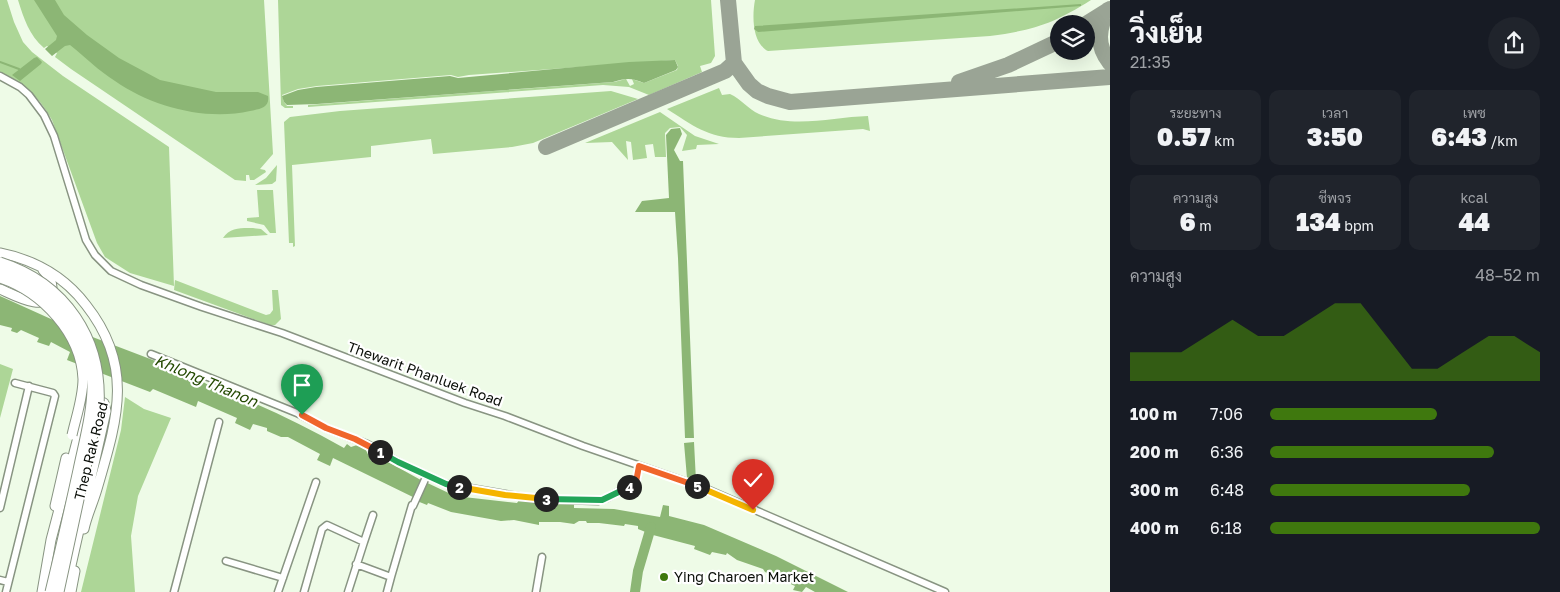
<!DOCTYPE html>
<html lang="th">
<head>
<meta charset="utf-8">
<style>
	body { margin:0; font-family:"Golos Text",Sarabun,sans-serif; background:#20242c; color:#f1f3f6; height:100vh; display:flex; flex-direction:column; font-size:19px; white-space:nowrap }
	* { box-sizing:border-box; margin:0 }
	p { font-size:16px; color:#9ea1a6 }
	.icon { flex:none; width:28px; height:28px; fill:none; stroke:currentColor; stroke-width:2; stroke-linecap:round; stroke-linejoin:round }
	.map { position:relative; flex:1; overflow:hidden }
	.side { display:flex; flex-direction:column; background:#171b24; width:450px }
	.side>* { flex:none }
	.buttons { position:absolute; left:1050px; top:15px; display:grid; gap:10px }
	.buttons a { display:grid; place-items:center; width:45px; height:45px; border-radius:50%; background:#171b24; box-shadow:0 5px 20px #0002; font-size:25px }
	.pin { position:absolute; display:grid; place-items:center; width:42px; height:42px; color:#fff; margin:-51px -21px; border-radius:50% 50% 50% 0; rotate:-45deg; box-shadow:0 0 5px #0007 }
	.pin .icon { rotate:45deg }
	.km { position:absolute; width:25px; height:25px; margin:-12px; border-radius:50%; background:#222; color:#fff; font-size:14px; line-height:25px; text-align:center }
	.round { display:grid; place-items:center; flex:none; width:52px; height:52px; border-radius:26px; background:#20242c }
	.head { display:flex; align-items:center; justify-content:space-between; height:85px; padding:0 20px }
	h1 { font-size:28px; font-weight:800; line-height:38px }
	.metrics { display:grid; grid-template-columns:repeat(3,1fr); gap:8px; height:85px; padding:5px 20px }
	.metrics div { display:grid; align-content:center; border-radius:10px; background:#20242c; text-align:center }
	.metrics b { font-size:25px; font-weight:800 }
	.metrics small { font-size:14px; font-weight:400 }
	.metrics p { font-size:14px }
	.chart { height:140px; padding:10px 20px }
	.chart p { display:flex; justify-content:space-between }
	.chart svg { width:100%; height:90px; margin-top:5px; fill:#3f780e; opacity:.7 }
	ul { padding:0 20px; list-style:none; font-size:16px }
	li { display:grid; grid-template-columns:80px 60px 1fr; align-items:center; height:38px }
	li i { height:12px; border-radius:6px; background:#3f780e }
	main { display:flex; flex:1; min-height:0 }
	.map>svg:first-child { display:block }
	.green { fill:#add697 }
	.water { fill:#8cb675 }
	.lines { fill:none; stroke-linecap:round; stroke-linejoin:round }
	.stream { stroke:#8cb675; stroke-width:2 }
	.river { stroke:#8cb675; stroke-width:10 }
	.taxiway { stroke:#9aa495; stroke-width:16 }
	.minor-casing { stroke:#889482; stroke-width:9 }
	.secondary-casing { stroke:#889482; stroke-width:11 }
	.minor { stroke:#fff; stroke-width:6 }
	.secondary { stroke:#fff; stroke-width:9 }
	.secondary-bridge-casing { stroke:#889482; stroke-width:11; stroke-linecap:butt }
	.secondary-bridge { stroke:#fff; stroke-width:9 }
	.split-1-casing { stroke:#fff; stroke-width:10 }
	.split-2-casing { stroke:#fff; stroke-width:10 }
	.split-3-casing { stroke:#fff; stroke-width:10 }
	.split-4-casing { stroke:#fff; stroke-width:10 }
	.split-5-casing { stroke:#fff; stroke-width:10 }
	.split-6-casing { stroke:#fff; stroke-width:10 }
	.split-1 { stroke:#f0652b; stroke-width:6 }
	.split-2 { stroke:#22a559; stroke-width:6 }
	.split-3 { stroke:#f5b400; stroke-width:6 }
	.split-4 { stroke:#22a559; stroke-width:6 }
	.split-5 { stroke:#f0652b; stroke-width:6 }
	.split-6 { stroke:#f5b400; stroke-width:6 }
	.poi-dot { fill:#3f780e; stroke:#fff; stroke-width:2 }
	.labels { text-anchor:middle; stroke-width:4.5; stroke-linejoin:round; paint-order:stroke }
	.street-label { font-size:14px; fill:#090d07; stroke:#fff }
	.poi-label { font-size:14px; fill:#090d07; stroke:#fff; text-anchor:start }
	.water-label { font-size:15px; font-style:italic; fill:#234901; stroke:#fff }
</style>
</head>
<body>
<main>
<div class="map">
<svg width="1110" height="592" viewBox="0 0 1110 592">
	<rect width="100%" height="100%" fill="#eefbe7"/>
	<!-- green -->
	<path class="green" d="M0,0H7L14,22L23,42L32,52L63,76L169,147L174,286L130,273L105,257L97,243L52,120C38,95 25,85 0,72Z
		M18,0H264L273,154L260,169L265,170L266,172L254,180H250L249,175H246V181L235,180L71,69L55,57L57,53L47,46L44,48C29,35 24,19 18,0Z
		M278,0H711L715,56L711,63L700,66L702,72L649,95L629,87L603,85L308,107V105L614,82L626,79L630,86L634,84L632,79L644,83L677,70L678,66L675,60L469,75L458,77L451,75L317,86L298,89L282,95L284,102L287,106H293V108H285L281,105Z
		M755,0H1091C1053,24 1034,30 990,36L768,51C752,43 752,16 755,0Z
		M719,88L722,95L730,94C741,99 748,109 759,114C793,129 833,117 868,116L870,131L863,129L739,138C708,138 692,125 667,109Z
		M611,91L638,99L533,143L512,147L433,154L431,139L371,146V157L292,165L295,246L293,247V243H289L284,122L290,117L340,111Z
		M660,112L695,136L719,144L697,145L696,149L682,151L687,135L680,127L670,128L665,133L666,157H655L653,144L645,145L647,158L633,160L631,142L626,141L628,160L612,142L585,143Z
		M277,165L276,181L272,184L255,185L266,178Z
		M257,190H273L276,233H270L264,225L247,221V218L259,217Z
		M253,228L261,229L268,235L223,238C230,227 242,228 253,228Z
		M175,280L266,315L270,314L273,310L272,290H278L281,319L275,325H270L174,290Z
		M0,364L13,369L0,418Z
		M125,397L144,409L171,418L138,496L131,536L135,592H81L121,430Z"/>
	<!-- water -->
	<path class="water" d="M34,0H55L64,15L87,35L119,58L160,80L216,92H258L268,96C270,108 259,109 250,111C206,121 152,107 115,81C99,71 85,57 70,45L65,46L52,56L45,49L56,40L57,36Z
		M1081,4V6L758,32L754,29L755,26Z
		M37,57L42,62L41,64L20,81L12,75L34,58Z
		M675,60L678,67L676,70L644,83C632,78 626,78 613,82L317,104L287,105L284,102L282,96L298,90L316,87L450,76L458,78L629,62Z
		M680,128L682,134L674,150L680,161H683L694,438H685L678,258L675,212H635L642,201L669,198L666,135L671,129Z
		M0,296L82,333L166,365L182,377H195L223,394L225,391C266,407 305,426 344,448L347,444L351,447L357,445L365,448L371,461L378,464L381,458L419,479L455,496L517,503L519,500L540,503V509L556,508L557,502L574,503V508L614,509L660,517L663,505L669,506V516L704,525L776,556L848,592H815L806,587L802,592L793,590L795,586L765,572L763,569L737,560L727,553L726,555L712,552L710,555L694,549L695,546L653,535L638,529V526L625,524L624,526L599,523H587L586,521H579L574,524L560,522H539V525L514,520L501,521L451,512L428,503L427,505L417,501V499L333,458L330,466L317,460L320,454L288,437H281L267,431V428L253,424L250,430L235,423L237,418L198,401L196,407L153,389L150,392L67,360L70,352L51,342L49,346L37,342L39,338L21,330L17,333L11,331L12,328L0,325Z
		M694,442L696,481L687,478L684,443Z"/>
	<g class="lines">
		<!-- stream -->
		<path class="stream" d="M0,62L19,69"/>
		<!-- river -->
		<path class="river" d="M635,592L638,571L651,527"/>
		<!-- taxiway -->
		<path class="taxiway" d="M728,0L734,63L749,84L757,91L768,96L790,102L1110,77
			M1108,10C1098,29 1096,45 1110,63
			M1086,24L1110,9
			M959,82L1008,65L1059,41
			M546,147L725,71L734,63"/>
		<!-- minor casing -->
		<g class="minor-casing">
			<path id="minor" d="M0,76L20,87L29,95L44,115L54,136L86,240L95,255L111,271L141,285L202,307L282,333L465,403L505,416L583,446L704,488L945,592
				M151,354L297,413L326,428L367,444L398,462L446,484L535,499L598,501L607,498L636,482L639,466
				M413,506L427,475
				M0,508L29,386
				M364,542L373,515
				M226,561L283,578
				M356,564L391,577L387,592
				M391,577L412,505
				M0,580L8,582
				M6,592L55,396L53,393L15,383
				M174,592L219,422
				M278,592L316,482
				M304,592L322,529L327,525L364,542L348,592
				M536,592L542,557"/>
		</g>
		<!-- secondary casing -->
		<g class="secondary-casing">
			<path id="secondary" d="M0,253C35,260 64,276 86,305C135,367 117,420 97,489C93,503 87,515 84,529
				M0,289C12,294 49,315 52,291C53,282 49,276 43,270
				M55,506L66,458
				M42,592L51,540L86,407L90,402L97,400L104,403L106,411L65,592
				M71,592L75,571"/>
		</g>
		<!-- minor -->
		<use href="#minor" class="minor"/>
		<!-- secondary -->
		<use href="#secondary" class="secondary"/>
		<!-- secondary-bridge casing -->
		<g class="secondary-bridge-casing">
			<path id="secondary-bridge" d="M0,262C66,283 103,339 99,407L59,592
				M0,270C46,284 89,330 92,380C93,410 84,441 78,470C69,511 60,551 50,592
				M0,278C42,292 81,333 83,379C83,398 76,417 72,435"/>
		</g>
		<!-- secondary-bridge -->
		<use href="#secondary-bridge" class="secondary-bridge"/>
	</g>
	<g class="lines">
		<!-- split-1 casing -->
		<g class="split-1-casing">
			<path id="split-1" d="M302,415L326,428L355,439L380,452"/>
		</g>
		<!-- split-2 casing -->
		<g class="split-2-casing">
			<path id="split-2" d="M380,452L398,462L446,484L459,487"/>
		</g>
		<!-- split-3 casing -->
		<g class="split-3-casing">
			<path id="split-3" d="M459,487L505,495L546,499"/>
		</g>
		<!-- split-4 casing -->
		<g class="split-4-casing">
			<path id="split-4" d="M546,499L602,500L629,487"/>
		</g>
		<!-- split-5 casing -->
		<g class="split-5-casing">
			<path id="split-5" d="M629,487L636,482L639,466L697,486"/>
		</g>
		<!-- split-6 casing -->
		<g class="split-6-casing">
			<path id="split-6" d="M697,486L753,510"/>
		</g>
		<!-- split-1 -->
		<use href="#split-1" class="split-1"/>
		<!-- split-2 -->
		<use href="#split-2" class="split-2"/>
		<!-- split-3 -->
		<use href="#split-3" class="split-3"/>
		<!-- split-4 -->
		<use href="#split-4" class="split-4"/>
		<!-- split-5 -->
		<use href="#split-5" class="split-5"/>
		<!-- split-6 -->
		<use href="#split-6" class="split-6"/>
	</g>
	<!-- markers -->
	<circle class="poi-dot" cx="664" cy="577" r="5"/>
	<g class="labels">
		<!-- street labels -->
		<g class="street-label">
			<text transform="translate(425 374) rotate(20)" y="5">Thewarit Phanluek Road</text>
			<text transform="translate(91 451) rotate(-76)" y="5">Thep Rak Road</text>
		</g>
		<!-- poi labels -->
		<g class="poi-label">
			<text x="674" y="582">Ying Charoen Market</text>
		</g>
		<!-- water labels -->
		<g class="water-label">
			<text transform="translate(206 381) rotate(23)" y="5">Khlong Thanon</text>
		</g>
	</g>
</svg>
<div class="buttons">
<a><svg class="icon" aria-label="layers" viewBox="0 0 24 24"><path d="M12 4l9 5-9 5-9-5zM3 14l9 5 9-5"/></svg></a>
</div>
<div class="pin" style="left:302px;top:415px;background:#1e9e55"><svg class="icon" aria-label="arrive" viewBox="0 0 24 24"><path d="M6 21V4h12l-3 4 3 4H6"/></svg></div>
<div class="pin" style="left:753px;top:510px;background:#d93025"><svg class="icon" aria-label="check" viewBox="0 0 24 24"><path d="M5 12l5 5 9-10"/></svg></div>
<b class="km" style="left:380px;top:452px">1</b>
<b class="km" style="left:459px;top:487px">2</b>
<b class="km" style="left:546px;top:499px">3</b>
<b class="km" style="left:629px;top:487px">4</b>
<b class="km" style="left:697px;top:486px">5</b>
</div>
<section class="side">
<div class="head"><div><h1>วิ่งเย็น</h1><p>21:35</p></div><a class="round"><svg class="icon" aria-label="share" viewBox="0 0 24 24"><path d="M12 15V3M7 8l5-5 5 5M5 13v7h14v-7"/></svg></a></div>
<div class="metrics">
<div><p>ระยะทาง</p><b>0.57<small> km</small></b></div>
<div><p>เวลา</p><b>3:50</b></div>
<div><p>เพซ</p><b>6:43<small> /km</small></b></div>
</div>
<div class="metrics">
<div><p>ความสูง</p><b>6<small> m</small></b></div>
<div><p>ชีพจร</p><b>134<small> bpm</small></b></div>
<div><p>kcal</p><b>44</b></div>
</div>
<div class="chart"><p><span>ความสูง</span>48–52 m</p>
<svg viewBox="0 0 160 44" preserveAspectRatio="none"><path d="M0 44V30L10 30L20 30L30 22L40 14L50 22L60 22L70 14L80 6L90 6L100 22L110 38L120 38L130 30L140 22L150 22L160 30V44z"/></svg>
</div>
<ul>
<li><b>100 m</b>7:06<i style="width:62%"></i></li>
<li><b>200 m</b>6:36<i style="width:83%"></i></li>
<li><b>300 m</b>6:48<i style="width:74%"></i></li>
<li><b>400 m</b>6:18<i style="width:100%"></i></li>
</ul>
</section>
</main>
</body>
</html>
